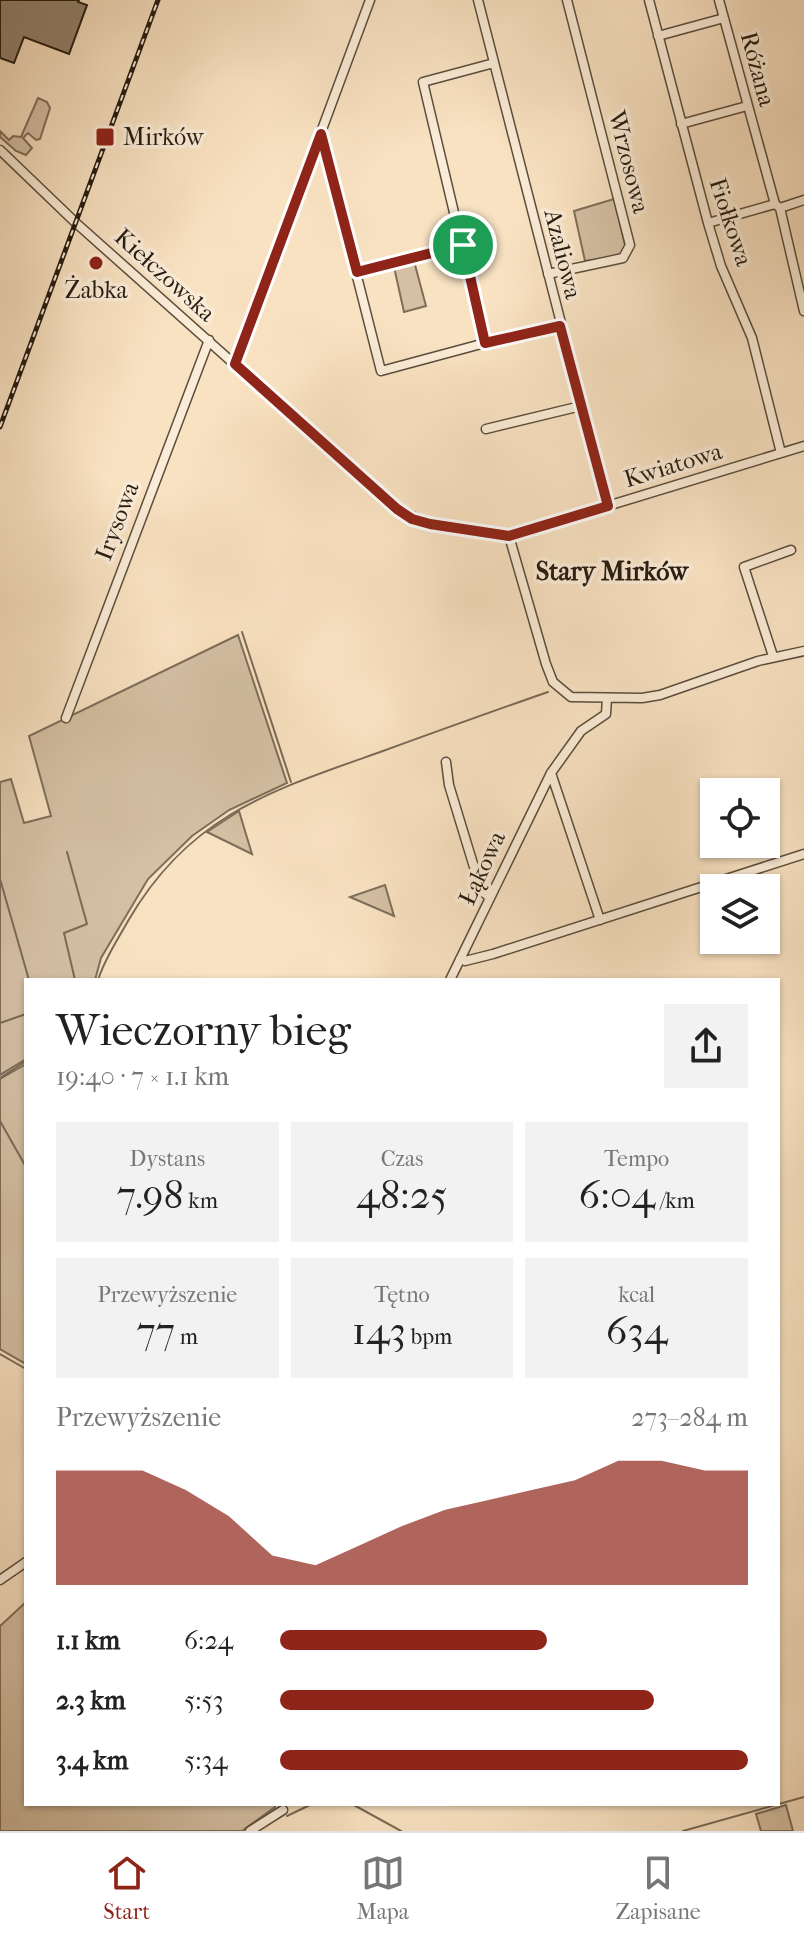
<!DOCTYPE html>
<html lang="pl">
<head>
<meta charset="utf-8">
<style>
	body { margin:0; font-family:"IM FELL French Canon",serif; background:#f2f2f2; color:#222; height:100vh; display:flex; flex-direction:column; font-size:30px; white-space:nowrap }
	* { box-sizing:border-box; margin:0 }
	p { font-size:26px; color:#767676 }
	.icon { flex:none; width:44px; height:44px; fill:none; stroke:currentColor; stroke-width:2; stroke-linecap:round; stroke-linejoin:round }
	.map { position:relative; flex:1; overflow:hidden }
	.sheet { position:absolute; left:24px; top:978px; width:756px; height:828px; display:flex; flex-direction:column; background:#fff; border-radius:0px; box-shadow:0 2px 6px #0004 }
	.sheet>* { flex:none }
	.tools { position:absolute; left:700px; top:778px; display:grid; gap:16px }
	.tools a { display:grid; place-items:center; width:80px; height:80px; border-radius:0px; background:#fff; box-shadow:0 2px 6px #0004; font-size:40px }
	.pin { position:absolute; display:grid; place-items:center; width:68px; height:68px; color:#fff; margin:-34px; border:4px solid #fff; border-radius:50%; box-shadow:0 2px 8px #0007 }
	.round { display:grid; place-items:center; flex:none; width:84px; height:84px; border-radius:0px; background:#f2f2f2 }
	.head { display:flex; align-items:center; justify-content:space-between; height:136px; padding:0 32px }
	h1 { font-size:44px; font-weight:600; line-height:60px }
	.metrics { display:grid; grid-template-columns:repeat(3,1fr); gap:12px; height:136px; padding:8px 32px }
	.metrics div { display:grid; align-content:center; border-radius:0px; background:#f2f2f2; text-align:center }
	.metrics b { font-size:40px; font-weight:600 }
	.metrics small { font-size:22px; font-weight:400 }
	.metrics p { font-size:22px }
	.chart { height:224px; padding:16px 32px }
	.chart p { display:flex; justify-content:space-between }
	.chart svg { width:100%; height:144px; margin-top:8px; fill:#8f2418; opacity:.7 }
	ul { padding:0 32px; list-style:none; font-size:26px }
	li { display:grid; grid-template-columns:128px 96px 1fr; align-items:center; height:60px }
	li i { height:20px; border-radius:10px; background:#8f2418 }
	.dock { display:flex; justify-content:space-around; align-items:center; height:112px; border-top:2px solid #e0e0e0; background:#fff; font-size:22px; color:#767676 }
	.dock a { display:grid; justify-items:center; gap:4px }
	.dock .active { color:#8f2418 }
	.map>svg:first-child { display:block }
	.green { fill:#d5c0a4; stroke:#7d6e5a; stroke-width:2 }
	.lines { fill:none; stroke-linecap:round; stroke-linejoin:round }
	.stream { stroke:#796a57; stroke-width:2 }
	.building { fill:#93826d; stroke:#251b11; stroke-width:2 }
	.street-casing { stroke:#5a4d3d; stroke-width:11 }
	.street { stroke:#fbecd7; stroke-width:8 }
	.rail-casing { stroke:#251b11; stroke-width:5 }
	.rail { stroke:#fbecd7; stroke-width:2; stroke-dasharray:6; stroke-linecap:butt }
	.route-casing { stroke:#fff; stroke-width:16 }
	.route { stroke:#8f2418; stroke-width:10 }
	.poi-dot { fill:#8f2418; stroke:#fbecd7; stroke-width:3 }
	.labels { text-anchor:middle; stroke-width:7; stroke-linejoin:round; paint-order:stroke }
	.street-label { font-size:24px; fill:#251b11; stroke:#fbecd7 }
	.poi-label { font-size:24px; fill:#251b11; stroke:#fbecd7; text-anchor:start }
	.neighbourhood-label { font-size:26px; font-weight:bold; fill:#251b11; stroke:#fbecd7 }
</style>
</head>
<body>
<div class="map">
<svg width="804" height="1831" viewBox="0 0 804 1831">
	<rect width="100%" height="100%" fill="#f9e2c2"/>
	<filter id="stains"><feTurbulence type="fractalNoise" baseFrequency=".0025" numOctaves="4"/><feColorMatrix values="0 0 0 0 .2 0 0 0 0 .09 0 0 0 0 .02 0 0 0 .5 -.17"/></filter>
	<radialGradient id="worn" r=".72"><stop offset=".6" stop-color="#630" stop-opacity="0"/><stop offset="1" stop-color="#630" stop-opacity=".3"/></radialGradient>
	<!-- green -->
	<path class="green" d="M38,98L47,102L50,108L40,139L36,140L28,133L23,138L32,148L26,155L16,151L0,137V131L9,140L13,136L21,137Z
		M614,199L626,249L622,256L585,261L574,211Z
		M414,261L426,306L404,312L394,267Z
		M238,635L287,783L229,810L192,836L148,879L101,958L95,980H26V1059L0,1075V782L11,779L24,823L51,816L29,736Z
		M239,811L252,854L207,832Z
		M385,885L394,916L350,897Z
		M26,1064V1364L0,1349V1079Z
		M26,1602V1804H275V1807L242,1831H0V1626Z
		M786,1805L793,1831H761L756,1814Z"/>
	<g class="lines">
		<!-- stream -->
		<path class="stream" d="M242,632L291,782
			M67,852L87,924L64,933L75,980
			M0,879L29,980
			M98,980C105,958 117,941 128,921C190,814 273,790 383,751C438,731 493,711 548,692
			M0,1023L26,1014
			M0,1078L26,1061
			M0,1121L26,1167
			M0,1354L26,1369
			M352,1804L401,1831
			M287,1816L312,1804
			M683,1831L804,1797"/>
	</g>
	<!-- building -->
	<path class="building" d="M0,0H79L78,2L87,5L69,54L24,37L14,63L0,58Z"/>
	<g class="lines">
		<!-- street casing -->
		<g class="street-casing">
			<path id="street" d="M478,0L608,506
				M649,0L708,223L721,266L752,338L781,453
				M719,0L775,204L780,208L804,311
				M658,36L724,18
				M494,63L423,82L485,343L560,326
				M681,124L747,106
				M321,135L381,371L485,343
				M0,150L76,223L397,509L430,524L509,536L804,446
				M780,208L804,200
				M708,223L775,204
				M357,272L463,245
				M548,274L623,258L630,245L567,0
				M235,364L370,0
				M486,429L581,406
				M509,536L546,664L553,682L571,697L642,698L660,695L758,661L804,651
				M773,656L744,567L791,550
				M66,718L209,340
				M446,762L449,785L481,890L490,898
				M551,773L600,920
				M460,959L465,961L493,954L804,854
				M450,980L551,773L581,731L606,714L607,698
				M0,1580L26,1562
				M250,1831L283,1810"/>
		</g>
		<!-- street -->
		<use href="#street" class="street"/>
		<!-- rail casing -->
		<g class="rail-casing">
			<path id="rail" d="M0,427L158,0"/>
		</g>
		<!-- rail -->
		<use href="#rail" class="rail"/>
	</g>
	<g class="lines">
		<!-- route casing -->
		<g class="route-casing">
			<path id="route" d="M321,134L357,272L463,245L485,343L560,326L608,506L509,536L430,524L412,519L397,509L235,364Z"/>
		</g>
		<!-- route -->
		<use href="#route" class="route"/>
	</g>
	<!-- markers -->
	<g class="poi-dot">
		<rect x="95" y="127" width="20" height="20" rx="4"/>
		<circle cx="96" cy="263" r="8"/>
	</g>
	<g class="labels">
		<!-- street labels -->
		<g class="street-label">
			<text transform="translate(758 69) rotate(75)" y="8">Różana</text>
			<text transform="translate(629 162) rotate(76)" y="8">Wrzosowa</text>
			<text transform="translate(731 222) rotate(72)" y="8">Fiołkowa</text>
			<text transform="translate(563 254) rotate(76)" y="8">Azaliowa</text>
			<text transform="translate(165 275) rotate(42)" y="8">Kiełczowska</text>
			<text transform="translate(673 465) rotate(-17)" y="8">Kwiatowa</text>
			<text transform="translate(117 521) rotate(-69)" y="8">Irysowa</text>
			<text transform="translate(482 868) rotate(-65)" y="8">Łąkowa</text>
		</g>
		<!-- poi labels -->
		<g class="poi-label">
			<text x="123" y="145">Mirków</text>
			<text x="96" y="298" text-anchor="middle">Żabka</text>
		</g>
		<!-- neighbourhood labels -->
		<g class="neighbourhood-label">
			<text x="612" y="580">Stary Mirków</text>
		</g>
	</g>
	<rect width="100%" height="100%" filter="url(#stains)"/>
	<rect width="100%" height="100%" fill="url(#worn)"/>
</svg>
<div class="tools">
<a><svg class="icon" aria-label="locate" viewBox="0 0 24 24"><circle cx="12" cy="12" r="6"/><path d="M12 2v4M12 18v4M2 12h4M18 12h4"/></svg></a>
<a><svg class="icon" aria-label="layers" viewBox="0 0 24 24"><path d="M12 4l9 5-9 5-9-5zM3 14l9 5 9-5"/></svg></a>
</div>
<div class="pin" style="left:463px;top:245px;background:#1e9e55"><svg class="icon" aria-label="arrive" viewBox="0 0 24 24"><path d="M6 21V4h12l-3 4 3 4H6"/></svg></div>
<section class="sheet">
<div class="head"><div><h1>Wieczorny bieg</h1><p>19:40 · 7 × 1.1 km</p></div><a class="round"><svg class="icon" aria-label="share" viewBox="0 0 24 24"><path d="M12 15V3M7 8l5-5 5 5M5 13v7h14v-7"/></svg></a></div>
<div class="metrics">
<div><p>Dystans</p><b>7.98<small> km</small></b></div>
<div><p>Czas</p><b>48:25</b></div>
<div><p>Tempo</p><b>6:04<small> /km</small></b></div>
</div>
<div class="metrics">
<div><p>Przewyższenie</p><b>77<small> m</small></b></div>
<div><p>Tętno</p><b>143<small> bpm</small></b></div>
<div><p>kcal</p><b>634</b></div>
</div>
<div class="chart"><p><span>Przewyższenie</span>273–284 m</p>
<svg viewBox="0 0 160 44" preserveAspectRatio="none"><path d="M0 44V9L10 9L20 9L30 15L40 23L50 35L60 38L70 32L80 26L90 21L100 18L110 15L120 12L130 6L140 6L150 9L160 9V44z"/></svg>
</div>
<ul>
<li><b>1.1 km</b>6:24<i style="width:57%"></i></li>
<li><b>2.3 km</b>5:53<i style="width:80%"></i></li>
<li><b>3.4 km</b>5:34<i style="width:100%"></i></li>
</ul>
</section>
</div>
<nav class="dock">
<a class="active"><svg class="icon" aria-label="home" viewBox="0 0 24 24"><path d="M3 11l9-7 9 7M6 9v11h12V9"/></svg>Start</a>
<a><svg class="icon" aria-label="map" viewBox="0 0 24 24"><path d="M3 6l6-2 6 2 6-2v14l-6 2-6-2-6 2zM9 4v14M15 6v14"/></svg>Mapa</a>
<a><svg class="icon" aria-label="saved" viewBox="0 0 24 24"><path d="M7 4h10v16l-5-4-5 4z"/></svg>Zapisane</a>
</nav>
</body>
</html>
